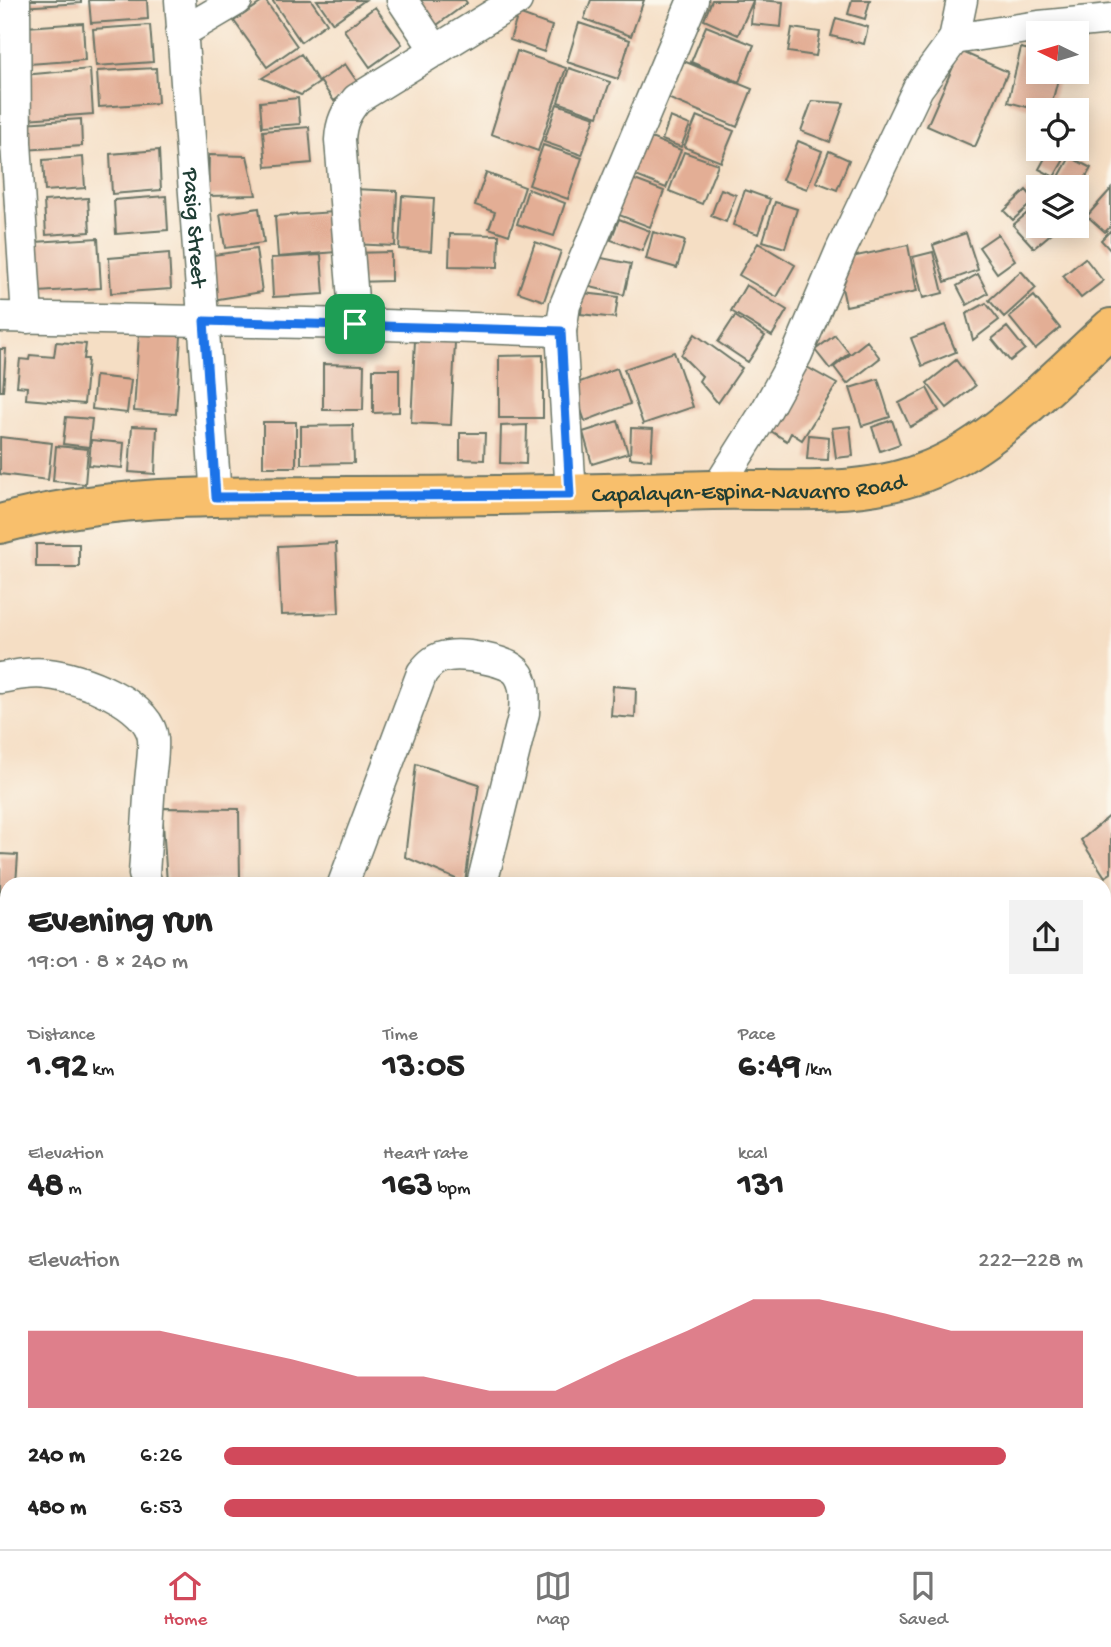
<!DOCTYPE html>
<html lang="en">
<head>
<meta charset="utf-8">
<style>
	body { margin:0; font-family:"Gochi Hand",sans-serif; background:#f2f2f2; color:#222; height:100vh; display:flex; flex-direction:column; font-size:26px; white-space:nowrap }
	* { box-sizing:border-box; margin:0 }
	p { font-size:23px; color:#767676 }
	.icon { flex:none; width:38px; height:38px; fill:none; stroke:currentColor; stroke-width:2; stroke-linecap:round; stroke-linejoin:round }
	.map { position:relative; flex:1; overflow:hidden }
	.details { position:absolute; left:0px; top:877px; width:1111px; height:674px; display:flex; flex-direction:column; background:#fff; border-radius:21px 21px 0 0; box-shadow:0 4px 18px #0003 }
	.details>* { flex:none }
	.needle { width:46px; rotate:275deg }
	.buttons { position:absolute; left:1026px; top:21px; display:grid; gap:14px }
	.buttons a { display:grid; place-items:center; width:63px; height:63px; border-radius:0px; background:#fff; box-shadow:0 4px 18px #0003; font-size:35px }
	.pin { position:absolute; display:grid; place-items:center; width:60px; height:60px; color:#fff; margin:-30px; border-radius:14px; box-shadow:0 4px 10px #0006 }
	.round { display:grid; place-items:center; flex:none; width:74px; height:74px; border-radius:0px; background:#f2f2f2 }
	.overview { display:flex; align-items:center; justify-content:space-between; height:119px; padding:0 28px }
	h1 { font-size:38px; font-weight:700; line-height:52px }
	.stats { display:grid; grid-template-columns:repeat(3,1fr); gap:10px; height:119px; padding:7px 28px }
	.stats div { display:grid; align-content:center }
	.stats b { font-size:35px; font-weight:700 }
	.stats small { font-size:19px; font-weight:400 }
	.stats p { font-size:19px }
	.chart { height:196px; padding:14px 28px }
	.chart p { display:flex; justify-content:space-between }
	.chart svg { width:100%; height:126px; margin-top:7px; fill:#d1495b; opacity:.7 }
	ul { padding:0 28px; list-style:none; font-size:23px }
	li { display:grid; grid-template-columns:112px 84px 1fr; align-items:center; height:52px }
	li i { height:18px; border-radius:9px; background:#d1495b }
	.tab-bar { display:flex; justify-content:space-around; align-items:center; height:98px; border-top:2px solid #e0e0e0; background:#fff; font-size:19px; color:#767676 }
	.tab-bar a { display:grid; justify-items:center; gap:4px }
	.tab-bar .active { color:#d1495b }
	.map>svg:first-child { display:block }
	.building { fill:#e3ae95 }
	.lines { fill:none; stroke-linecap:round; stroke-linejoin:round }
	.minor-casing { stroke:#6a7566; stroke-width:33 }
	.primary-casing { stroke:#6a7566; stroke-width:42 }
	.minor { stroke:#fff; stroke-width:30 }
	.primary { stroke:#f8bf6c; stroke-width:38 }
	.route-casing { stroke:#fff; stroke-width:14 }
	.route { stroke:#1a73e8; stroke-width:9 }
	.labels { text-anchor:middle; stroke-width:7; stroke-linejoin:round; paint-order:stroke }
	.street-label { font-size:23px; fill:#1f3d34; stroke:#fbf7ec }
</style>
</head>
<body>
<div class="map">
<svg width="1111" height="1549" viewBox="0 0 1111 1549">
	<rect width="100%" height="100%" fill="#fbf7ec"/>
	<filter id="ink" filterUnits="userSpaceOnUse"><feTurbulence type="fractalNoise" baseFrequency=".0143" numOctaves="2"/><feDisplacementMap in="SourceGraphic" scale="14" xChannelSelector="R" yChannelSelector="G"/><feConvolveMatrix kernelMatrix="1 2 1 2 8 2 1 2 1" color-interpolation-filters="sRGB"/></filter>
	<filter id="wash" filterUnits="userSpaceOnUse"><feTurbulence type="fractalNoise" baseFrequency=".00686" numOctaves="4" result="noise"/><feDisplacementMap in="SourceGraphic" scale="28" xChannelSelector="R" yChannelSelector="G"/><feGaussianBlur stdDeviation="1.57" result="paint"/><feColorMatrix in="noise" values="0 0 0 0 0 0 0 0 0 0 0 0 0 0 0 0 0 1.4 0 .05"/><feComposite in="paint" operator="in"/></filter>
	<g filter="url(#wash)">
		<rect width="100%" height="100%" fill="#f5dec4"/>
		<g id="blocks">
			<!-- building -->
			<path class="building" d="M21,0H81V3L21,7Z
				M89,0H147L148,19L91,23Z
				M265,0L297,46L267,67L234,21Z
				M272,0H311L327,23L301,42Z
				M317,0H365L333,23Z
				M409,0H465L467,3L430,30Z
				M591,0H644L631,36L584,19Z
				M712,0H758L783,2L781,27L751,24L753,1L738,35L704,20Z
				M852,0H870L865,19L848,14Z
				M375,7L402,44L370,67L344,30Z
				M518,14L552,26L544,52L510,40Z
				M836,18L868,27L864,44L831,36Z
				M83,23L85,60L29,64L26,27Z
				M579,23L630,40L618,79L567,62Z
				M150,25L153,62L96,66L93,29Z
				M706,26L754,45L739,82L691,62Z
				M792,28L820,32L816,56L788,52Z
				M1021,48L1038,52V72H1060L1050,110H1038L1008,102Z
				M517,51L566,68L538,151L491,134Z
				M960,51L1008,72L975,147L927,126Z
				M301,54L319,83L301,95L262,78Z
				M681,60L752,89L737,127L665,97Z
				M345,64L358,83L334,101L320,81Z
				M156,68L158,103L99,107L97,71Z
				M569,68L610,82L598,116L558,102Z
				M90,69L93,114L26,119L23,75Z
				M298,98L300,124L262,127L260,102Z
				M812,101L844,103L830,142L801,131Z
				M557,104L595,117L582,155L544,142Z
				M697,116L734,131L721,162L684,147Z
				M670,117L690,125L681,147L662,140Z
				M81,119L82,146L24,150L23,123Z
				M309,127L312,163L266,167L263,131Z
				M641,134L681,150L666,188L626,172Z
				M798,141L822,151L807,189L782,180Z
				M543,145L582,158L568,199L529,185Z
				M1050,149L1066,156L1054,177L1039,169Z
				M159,150L161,190L112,194L110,154Z
				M829,151L849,160L837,190L816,182Z
				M684,152L718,164L702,204L669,191Z
				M209,155L247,156L256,195L208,196Z
				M83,157L85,188L45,191L43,160Z
				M1070,157L1091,168L1076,195V187H1060L1055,184Z
				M486,173L525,187L509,235L489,228L495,212L475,205Z
				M627,177L664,191L650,227L614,213Z
				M354,189L397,191L395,246L352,244Z
				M528,189L565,203L554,236L517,224Z
				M721,189L736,195L726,222L711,216Z
				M1111,189V226L1105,232L1087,216Z
				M745,190L770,199L758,234L733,225Z
				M1026,190L1035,200L1013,220L1004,211Z
				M166,196L168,230L116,234L114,200Z
				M402,196L434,198L431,251L399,249Z
				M88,198L90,232L46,235L44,201Z
				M775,202L797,209L785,248L763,241Z
				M1038,204V226H1060L1034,248L1013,225Z
				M259,208L264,243L225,248L220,214Z
				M334,212L336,252L278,257L275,216Z
				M619,219L650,231L642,251L611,240Z
				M1111,230V251L1101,240Z
				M653,232L685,241L677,268L646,259Z
				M966,233L978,270L945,282L933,245Z
				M450,234L499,235L498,267L449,266Z
				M998,234L1015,260L997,273L979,247Z
				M98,238L101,288L38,292L35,242Z
				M535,242L561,251L544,301L518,292Z
				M758,243L795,265L777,297L739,275Z
				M908,245L917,291L846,306L839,274L849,271L847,258Z
				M256,249L262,292L212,300L206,256Z
				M391,252V281L353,282V253Z
				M933,252L943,293L923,298L913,257Z
				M169,253L171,289L111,293L109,258Z
				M321,255L324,294L273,297L271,258Z
				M592,256L631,264L624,295L586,286Z
				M1085,258L1103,281L1081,298L1063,276Z
				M1021,271L1036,288L1004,317L989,300Z
				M978,274L988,293L967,305L957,286Z
				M746,285L787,310L772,336L731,311Z
				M583,293L618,297L615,318L581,314Z
				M1034,296L1060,328L1035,349L1009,317Z
				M986,303L999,320L973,340L966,314Z
				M735,316L765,336L748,362L718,342Z
				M945,325L956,352L922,366L911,338Z
				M1007,327L1025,349L1010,361L992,339Z
				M139,333L181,336L176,414L134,411Z
				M695,334L742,368L718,403L699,381L702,376L681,355Z
				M835,335L849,353L830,369L815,350Z
				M415,340L455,342L451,425L411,423Z
				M867,341L880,358L847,384L834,367Z
				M56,342L86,344L84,359H88L84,404L26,399L27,387L17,386L20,359L29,360L30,355L54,357Z
				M0,349H6L3,391H0Z
				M674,352L693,407L643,424L624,369Z
				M543,355V418H499V356Z
				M956,360L975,386L947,408L927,383Z
				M323,364L364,365L363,410H323Z
				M805,366L837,384L802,440L791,433L787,441L769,430Z
				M617,368L630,404L585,421L572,385Z
				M373,369H399V412L373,413Z
				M95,376L131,380L127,413L92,409Z
				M878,379L890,417L862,426L850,388Z
				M927,388L939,411L910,427L899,403Z
				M66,417L92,419L89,447L63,444Z
				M892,420L900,444L880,451L872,427Z
				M618,421L628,453L592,464L583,432Z
				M263,422H296V467H263Z
				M353,425L354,463L301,464V426Z
				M527,425L526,464L500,463L501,426Z
				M132,426L157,427L155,474L129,472Z
				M850,426L853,456L836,458L832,428Z
				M631,428L653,429L651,460L630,458Z
				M460,433H485L484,460L460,459Z
				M809,435L829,437L828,460L807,459Z
				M0,437L52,443L48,480L0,474Z
				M91,440L124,443L122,468L89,465Z
				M56,446L88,449L85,484L53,481Z
				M336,543L339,613L281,615L278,546Z
				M36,544H79V567H36Z
				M613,686L636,688L635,718L611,716Z
				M416,764L479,784L465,883L405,857Z
				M162,808L239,809L240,880L167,883Z
				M1111,815V873L1105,877L1081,840Z
				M0,854L18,855L16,884H7V909H0Z
				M135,1544H177L182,1549H129Z
				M614,1544H634L633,1547L614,1546Z
				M929,1544H995L994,1549H928Z"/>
		</g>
	</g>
	<g filter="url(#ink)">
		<use href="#blocks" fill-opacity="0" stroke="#6a7566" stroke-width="2"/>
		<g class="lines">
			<!-- minor casing -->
			<g class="minor-casing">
				<g id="minor">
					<path d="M15,0L16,142L27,318"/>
					<path id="s1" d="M180,0L216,497"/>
					<path d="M402,0L436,51"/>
					<path d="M181,33L237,0"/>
					<path d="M954,39L1039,26L1111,19"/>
					<path d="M0,317L355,324L561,331"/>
					<path d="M355,324L340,140C341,122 346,112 357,99L517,0"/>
					<path d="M716,490L767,409L797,354L841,250L918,88L954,39L962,0"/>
					<path d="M571,495L561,331L565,305L693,0"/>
					<path d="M0,678C16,675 32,672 48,674C79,677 150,703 153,739C154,753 151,768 150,782C148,813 146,843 144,874L147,884"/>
					<path d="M343,884L422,673C429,664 436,657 448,656C463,653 505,660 516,671C526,682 525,698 524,713L482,884"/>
					<path d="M0,1174L7,1171"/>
					<path d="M0,1419L7,1415"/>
					<path d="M217,1544L223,1549"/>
					<path d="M1064,1544L1066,1549"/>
					<path d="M823,1549L824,1544"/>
					<path d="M1021,1549L1022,1544"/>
				</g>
			</g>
			<!-- primary casing -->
			<g class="primary-casing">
				<g id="primary">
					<path id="s2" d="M0,524C118,492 228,497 349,496C470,496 591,494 712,490C786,488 862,499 932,469C997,442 1059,375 1111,328"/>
				</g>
			</g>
			<!-- minor -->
			<use href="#minor" class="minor"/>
			<!-- primary -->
			<use href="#primary" class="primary"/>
		</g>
	</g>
	<g class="lines" filter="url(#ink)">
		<!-- route casing -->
		<g class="route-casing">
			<path id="route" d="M204,321L561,331L570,495L216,497Z"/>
		</g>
		<!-- route -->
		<use href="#route" class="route"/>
	</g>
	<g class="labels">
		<!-- street labels -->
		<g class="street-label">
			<text dy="8" stroke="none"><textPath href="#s1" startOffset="228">Pasig Street</textPath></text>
			<text dy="8" stroke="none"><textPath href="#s2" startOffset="751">Capalayan-Espina-Navarro Road</textPath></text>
		</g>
	</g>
</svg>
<div class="buttons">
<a><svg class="needle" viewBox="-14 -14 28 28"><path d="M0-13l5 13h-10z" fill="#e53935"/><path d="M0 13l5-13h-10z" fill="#767676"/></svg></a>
<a><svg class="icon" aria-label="locate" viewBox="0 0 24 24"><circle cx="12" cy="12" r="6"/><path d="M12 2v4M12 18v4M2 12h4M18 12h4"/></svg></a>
<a><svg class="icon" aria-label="layers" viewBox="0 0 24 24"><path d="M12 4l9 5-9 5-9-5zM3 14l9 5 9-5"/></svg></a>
</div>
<div class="pin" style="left:355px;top:324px;background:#1e9e55"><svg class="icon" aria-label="arrive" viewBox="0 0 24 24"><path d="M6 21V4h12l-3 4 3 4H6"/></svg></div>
<section class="details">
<div class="overview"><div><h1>Evening run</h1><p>19:01 · 8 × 240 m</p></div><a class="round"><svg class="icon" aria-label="share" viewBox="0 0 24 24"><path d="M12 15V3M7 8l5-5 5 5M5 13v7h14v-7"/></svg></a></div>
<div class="stats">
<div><p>Distance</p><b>1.92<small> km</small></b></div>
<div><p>Time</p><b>13:05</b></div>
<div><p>Pace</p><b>6:49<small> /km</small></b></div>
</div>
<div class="stats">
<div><p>Elevation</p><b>48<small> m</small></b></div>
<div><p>Heart rate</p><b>163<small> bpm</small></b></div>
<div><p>kcal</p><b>131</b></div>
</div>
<div class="chart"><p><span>Elevation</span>222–228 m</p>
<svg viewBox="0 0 160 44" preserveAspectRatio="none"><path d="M0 44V17L10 17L20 17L30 22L40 27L50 33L60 33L70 38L80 38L90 27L100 17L110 6L120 6L130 11L140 17L150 17L160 17V44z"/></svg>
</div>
<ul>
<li><b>240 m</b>6:26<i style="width:91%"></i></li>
<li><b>480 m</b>6:53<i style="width:70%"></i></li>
</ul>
</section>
</div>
<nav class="tab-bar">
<a class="active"><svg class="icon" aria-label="home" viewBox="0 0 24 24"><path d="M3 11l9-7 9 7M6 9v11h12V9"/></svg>Home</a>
<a><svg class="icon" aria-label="map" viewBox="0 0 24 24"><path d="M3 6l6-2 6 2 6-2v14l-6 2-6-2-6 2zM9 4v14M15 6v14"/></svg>Map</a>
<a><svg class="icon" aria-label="saved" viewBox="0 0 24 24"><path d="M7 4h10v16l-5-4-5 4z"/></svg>Saved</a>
</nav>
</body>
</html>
